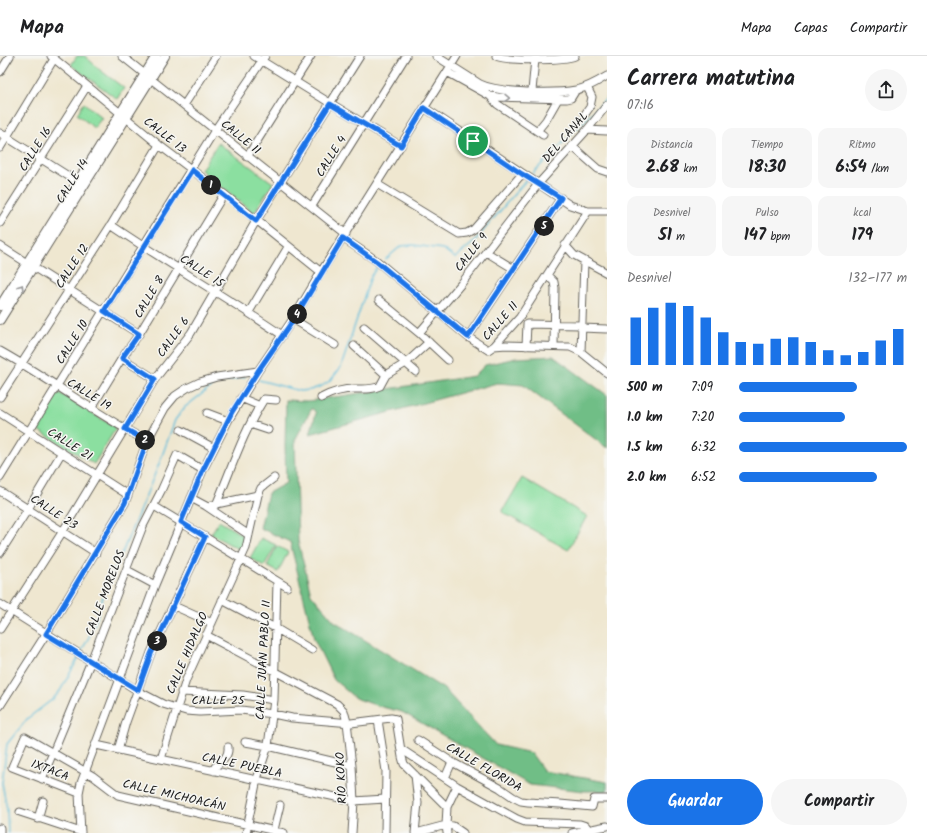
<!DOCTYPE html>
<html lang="es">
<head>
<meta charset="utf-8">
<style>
	body { margin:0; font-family:Kalam,sans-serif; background:#f6f6f6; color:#202124; height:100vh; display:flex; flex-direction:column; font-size:15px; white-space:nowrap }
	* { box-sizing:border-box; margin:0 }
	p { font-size:13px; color:#757577 }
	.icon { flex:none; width:22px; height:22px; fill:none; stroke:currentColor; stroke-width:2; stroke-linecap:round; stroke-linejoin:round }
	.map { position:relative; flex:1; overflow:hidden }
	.details { display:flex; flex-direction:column; background:#fff; width:320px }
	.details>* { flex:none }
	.pin { position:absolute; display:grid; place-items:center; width:34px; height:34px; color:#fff; margin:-17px; border:2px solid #fff; border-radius:50%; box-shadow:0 1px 4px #0007 }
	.km { position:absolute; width:20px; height:20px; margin:-10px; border-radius:50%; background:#222; color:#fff; font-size:11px; line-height:20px; text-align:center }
	.round { display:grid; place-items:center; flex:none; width:42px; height:42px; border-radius:21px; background:#f6f6f6 }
	.summary { display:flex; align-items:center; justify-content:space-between; height:68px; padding:0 20px }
	h1 { font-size:22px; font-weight:800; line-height:30px }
	.metrics { display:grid; grid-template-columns:repeat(3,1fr); gap:6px; height:68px; padding:4px 20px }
	.metrics div { display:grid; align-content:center; border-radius:10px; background:#f6f6f6; text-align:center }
	.metrics b { font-size:17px; font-weight:800 }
	.metrics small { font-size:11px; font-weight:400 }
	.metrics p { font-size:11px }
	.chart { height:112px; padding:8px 20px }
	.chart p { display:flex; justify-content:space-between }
	.chart svg { width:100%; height:72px; margin-top:4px; stroke:#1a73e8; stroke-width:6 }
	.button { display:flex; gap:8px; margin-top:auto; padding:8px 20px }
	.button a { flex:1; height:46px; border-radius:24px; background:#1a73e8; color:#fff; font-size:16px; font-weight:800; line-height:46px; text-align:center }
	.button a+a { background:#f6f6f6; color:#202124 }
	ul { padding:0 20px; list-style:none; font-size:13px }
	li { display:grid; grid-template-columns:64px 48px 1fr; align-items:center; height:30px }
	li i { height:10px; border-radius:5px; background:#1a73e8 }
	header { display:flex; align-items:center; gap:24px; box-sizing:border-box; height:56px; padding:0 20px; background:#fff; border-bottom:1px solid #e0e0e0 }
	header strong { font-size:19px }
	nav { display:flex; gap:22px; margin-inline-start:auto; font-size:14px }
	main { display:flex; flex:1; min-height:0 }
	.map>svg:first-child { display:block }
	.green { fill:#8bdfa0; stroke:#547e5e }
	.forest { fill:#70be86; stroke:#466d51 }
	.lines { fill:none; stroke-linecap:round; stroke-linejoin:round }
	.stream { stroke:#5bbbd9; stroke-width:1.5 }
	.minor-casing { stroke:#66635b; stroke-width:9 }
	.major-casing { stroke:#66635b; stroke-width:10 }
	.minor { stroke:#fff; stroke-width:7 }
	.major { stroke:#fff; stroke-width:8 }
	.oneway { stroke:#999 }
	.route-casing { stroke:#fff; stroke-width:8 }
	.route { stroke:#1a73e8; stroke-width:5 }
	.labels { text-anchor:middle; stroke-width:3; stroke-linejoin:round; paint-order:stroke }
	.street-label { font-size:12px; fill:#1c1c1c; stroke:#f6f6f2 }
</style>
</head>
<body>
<header>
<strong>Mapa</strong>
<nav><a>Mapa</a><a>Capas</a><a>Compartir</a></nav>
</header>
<main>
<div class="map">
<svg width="607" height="777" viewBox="0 0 607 777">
	<rect width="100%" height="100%" fill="#f6f6f2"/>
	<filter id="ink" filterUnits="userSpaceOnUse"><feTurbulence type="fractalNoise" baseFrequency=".025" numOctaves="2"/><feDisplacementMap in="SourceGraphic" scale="8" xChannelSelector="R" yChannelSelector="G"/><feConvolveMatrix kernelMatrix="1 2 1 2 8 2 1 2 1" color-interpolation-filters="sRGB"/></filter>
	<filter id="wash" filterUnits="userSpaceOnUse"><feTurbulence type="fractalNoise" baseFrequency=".012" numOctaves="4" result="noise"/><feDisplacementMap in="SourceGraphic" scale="16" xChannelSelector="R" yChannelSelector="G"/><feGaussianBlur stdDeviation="0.9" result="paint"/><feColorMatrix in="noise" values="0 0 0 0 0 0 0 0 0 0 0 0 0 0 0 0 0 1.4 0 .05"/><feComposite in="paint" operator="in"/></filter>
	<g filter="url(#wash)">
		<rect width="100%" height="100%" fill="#efe7d0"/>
		<!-- green -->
		<path class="green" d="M77,0H85L100,14L124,32L117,43L71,9Z
			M84,47L102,62L94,72L77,58Z
			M218,87L273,127L254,157L201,114Z
			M58,336L116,372L94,408L36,373Z
			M522,422L587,460L568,494L502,456Z
			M219,465L247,482L240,494L211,478Z
			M261,482L276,489L264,510L250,502Z
			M277,490L288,496L278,516L267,510Z"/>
		<!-- forest -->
		<path class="forest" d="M553,300L607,339V392L523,329L497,327L310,378L316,357L312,352L295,384L298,485L311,538L334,565L444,633L496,689L531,697L544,715L607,726V735H584L530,729L402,656L378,650L355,642L334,624L314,583L290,486L260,472L268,437L286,427L285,390L286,344L308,345L474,320L485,309L516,302Z"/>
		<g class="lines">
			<!-- stream -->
			<path class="stream" d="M533,117L607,42
				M386,203L401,190L413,189L443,193L455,202L473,187L527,123
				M259,324L300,335L310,334L322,330L331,324L341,311L371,220L377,211
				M81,596L89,581L96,564L106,530L122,497L159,408L175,364L185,351L216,327L245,321
				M8,777L7,753L2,727L7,688L28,662L53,643L60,635L79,601"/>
		</g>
	</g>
	<g filter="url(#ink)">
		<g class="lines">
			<!-- minor casing -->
			<g class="minor-casing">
				<path id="minor" d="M51,0L159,89L224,138L321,216
					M122,0L346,178
					M254,0L330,47L401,90
					M436,0L480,28C498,37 555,38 576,34C587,32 597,26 607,20
					M496,0C507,5 564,5 575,0
					M0,16L10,0
					M447,16L490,40L498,41L567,43L571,42L576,34
					M532,35L535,3L536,0
					M490,40L497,48L543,79
					M184,49L216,0
					M425,52L570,149L588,155H607
					M585,58L590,51L592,41L587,31
					M587,74L607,75
					M537,75L546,64L558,43
					M0,77L81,128
					M572,90L598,113L607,116
					M0,92L54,3
					M247,101L311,0
					M377,128L459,178L467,177L474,173L522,118
					M312,150L406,0
					M0,167L87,30
					M111,169C167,207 226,241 282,279
					M343,182L377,205L468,281L488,294L494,290L520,261L588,155
					M565,189L574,199L607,217
					M0,190L139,278
					M486,196L514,213
					M547,219L554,226L555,232L554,290
					M379,244L419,277L448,304
					M249,256L288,191
					M293,263L335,289
					M364,271L416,316
					M581,272L607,273
					M419,277L461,228L539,127L587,74L607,49
					M468,281L561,142
					M354,290L386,319
					M494,290L506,289L570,291L581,296L607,317
					M526,290L527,268L581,269
					M0,295C50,323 96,358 147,385
					M581,296L584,205
					M122,302L155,323
					M0,341L111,169L159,89
					M241,342L260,350
					M321,342C332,336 342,333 355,333C365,333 371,334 380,330L386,319L406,307L429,286
					M91,353L122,302L139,278L224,138
					M0,357L128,439
					M207,357L228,365
					M250,368L268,374
					M181,374L214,392
					M0,422L215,74L265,0
					M0,435L96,497
					M191,442L206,450L249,479
					M212,449L258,439
					M216,449C231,414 243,376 264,343L276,344
					M154,450L287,531
					M0,497L28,453L62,396
					M127,514L155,529
					M222,544L277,573L312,594
					M0,548L138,635L163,648L176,652L186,655L200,656L241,654L273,658L292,662L351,667L391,662L396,663L402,701L404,708L447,751
					M174,550L212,567
					M0,573L63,475L155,323L191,277L256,165L360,0
					M206,579L337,648L344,655L347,666L352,710L354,745L352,777
					M181,636L243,639L274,644
					M0,650L46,578L125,447L147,385L165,352L175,340L187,332L200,326L217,321L258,315
					M378,664L386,715L385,777
					M418,684L452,706L500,732L513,741L521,745L528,746L560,748L592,751L594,743H607
					M245,686L268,690L352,710
					M96,689L354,745L385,743
					M401,693L457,730L517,763L525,766L580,768L586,770L590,777
					M118,694L126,666L151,597L205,481
					M161,703L186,624L246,492L258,439L261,432L274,422
					M214,715L215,711C222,705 229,701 228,691
					M415,719L418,747L415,777
					M445,722L452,706
					M42,723L91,605L143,470L161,435L177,399L203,414
					M79,737L12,711L25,681L93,720L118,739L284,777
					M20,756L81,776
					M38,763L43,745
					M0,772V777
					M274,774L280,749
					M81,777L79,737L81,727L155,529L203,414L228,365L258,315L293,263L321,216L457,0
					M246,777L257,723L268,690L274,644L277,525
					M416,777L446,769L453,770L463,777
					M447,777L446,769L447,751L457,730
					M572,777L607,770"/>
			</g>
			<!-- major casing -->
			<g class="major-casing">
				<path id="major" d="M0,250L156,0
					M0,264L165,0"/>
			</g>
			<!-- minor -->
			<use href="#minor" class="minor"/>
			<!-- major -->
			<use href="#major" class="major"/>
		</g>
		<!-- one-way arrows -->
		<defs><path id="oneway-chevron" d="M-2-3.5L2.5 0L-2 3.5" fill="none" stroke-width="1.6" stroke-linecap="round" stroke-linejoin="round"/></defs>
		<g class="oneway">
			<use href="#oneway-chevron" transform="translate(507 42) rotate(1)"/>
			<use href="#oneway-chevron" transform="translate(21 231) rotate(-58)"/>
		</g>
	</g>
	<g class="lines" filter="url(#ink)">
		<!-- route casing -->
		<g class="route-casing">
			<path id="route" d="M330,48L401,90L424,52L522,118L561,142L468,281L377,206L343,182L294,263L258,315L232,356L203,414L181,466L205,481L151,598L138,634L46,578L125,447L147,385L125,373L155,323L122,302L139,278L104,255L192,114L256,165Z"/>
		</g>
		<!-- route -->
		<use href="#route" class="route"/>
	</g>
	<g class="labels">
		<!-- street labels -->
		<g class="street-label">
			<text transform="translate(165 79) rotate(38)" y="4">CALLE 13</text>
			<text transform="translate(241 81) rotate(39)" y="4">CALLE 11</text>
			<text transform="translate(565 81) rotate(-49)" y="4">DEL CANAL</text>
			<text transform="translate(35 93) rotate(-58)" y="4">CALLE 16</text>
			<text transform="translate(331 100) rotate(-58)" y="4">CALLE 4</text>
			<text transform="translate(72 125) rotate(-58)" y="4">CALLE 14</text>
			<text transform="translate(471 196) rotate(-52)" y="4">CALLE 9</text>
			<text transform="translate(72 210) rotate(-57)" y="4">CALLE 12</text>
			<text transform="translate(202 215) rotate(33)" y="4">CALLE 15</text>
			<text transform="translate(149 241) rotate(-59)" y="4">CALLE 8</text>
			<text transform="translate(500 265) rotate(-49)" y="4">CALLE 11</text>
			<text transform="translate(173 281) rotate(-54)" y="4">CALLE 6</text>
			<text transform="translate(72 286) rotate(-58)" y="4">CALLE 10</text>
			<text transform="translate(89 338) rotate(32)" y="4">CALLE 19</text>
			<text transform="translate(70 388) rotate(32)" y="4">CALLE 21</text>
			<text transform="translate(54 456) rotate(33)" y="4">CALLE 23</text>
			<text transform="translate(105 537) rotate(-69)" y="4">CALLE MORELOS</text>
			<text transform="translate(187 597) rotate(-67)" y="4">CALLE HIDALGO</text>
			<text transform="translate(263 604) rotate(-87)" y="4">CALLE JUAN PABLO II</text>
			<text x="218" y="648">CALLE 25</text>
			<text transform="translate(242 709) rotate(12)" y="4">CALLE PUEBLA</text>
			<text transform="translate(484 711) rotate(30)" y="4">CALLE FLORIDA</text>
			<text transform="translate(50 714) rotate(21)" y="4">IXTACA</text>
			<text transform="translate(341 722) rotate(-93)" y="4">RÍO KOKO</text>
			<text transform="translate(174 739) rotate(13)" y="4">CALLE MICHOACÁN</text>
		</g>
	</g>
</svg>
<div class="pin" style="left:473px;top:85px;background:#1e9e55"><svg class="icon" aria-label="arrive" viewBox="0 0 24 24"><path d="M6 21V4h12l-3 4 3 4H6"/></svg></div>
<b class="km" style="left:211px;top:129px">1</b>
<b class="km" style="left:145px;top:384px">2</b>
<b class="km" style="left:157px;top:585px">3</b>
<b class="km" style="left:297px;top:258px">4</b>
<b class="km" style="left:544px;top:170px">5</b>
</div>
<section class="details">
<div class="summary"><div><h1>Carrera matutina</h1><p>07:16</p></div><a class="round"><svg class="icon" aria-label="share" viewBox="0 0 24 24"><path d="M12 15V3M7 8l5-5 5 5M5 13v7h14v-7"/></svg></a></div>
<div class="metrics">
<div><p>Distancia</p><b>2.68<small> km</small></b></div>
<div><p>Tiempo</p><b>18:30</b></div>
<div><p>Ritmo</p><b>6:54<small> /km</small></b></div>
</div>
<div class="metrics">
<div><p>Desnivel</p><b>51<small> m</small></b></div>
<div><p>Pulso</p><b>147<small> bpm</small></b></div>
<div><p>kcal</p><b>179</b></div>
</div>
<div class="chart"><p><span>Desnivel</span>132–177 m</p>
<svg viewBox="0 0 160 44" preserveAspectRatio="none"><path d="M5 44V15M15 44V9M25 44V6M35 44V8M45 44V15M55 44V24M65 44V30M75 44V31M85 44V28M95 44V27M105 44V30M115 44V35M125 44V38M135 44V36M145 44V29M155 44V22"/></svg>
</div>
<ul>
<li><b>500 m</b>7:09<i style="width:70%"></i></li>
<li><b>1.0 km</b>7:20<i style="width:63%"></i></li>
<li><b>1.5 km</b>6:32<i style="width:100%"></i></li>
<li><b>2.0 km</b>6:52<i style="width:82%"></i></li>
</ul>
<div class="button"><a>Guardar</a><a>Compartir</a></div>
</section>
</main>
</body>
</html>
